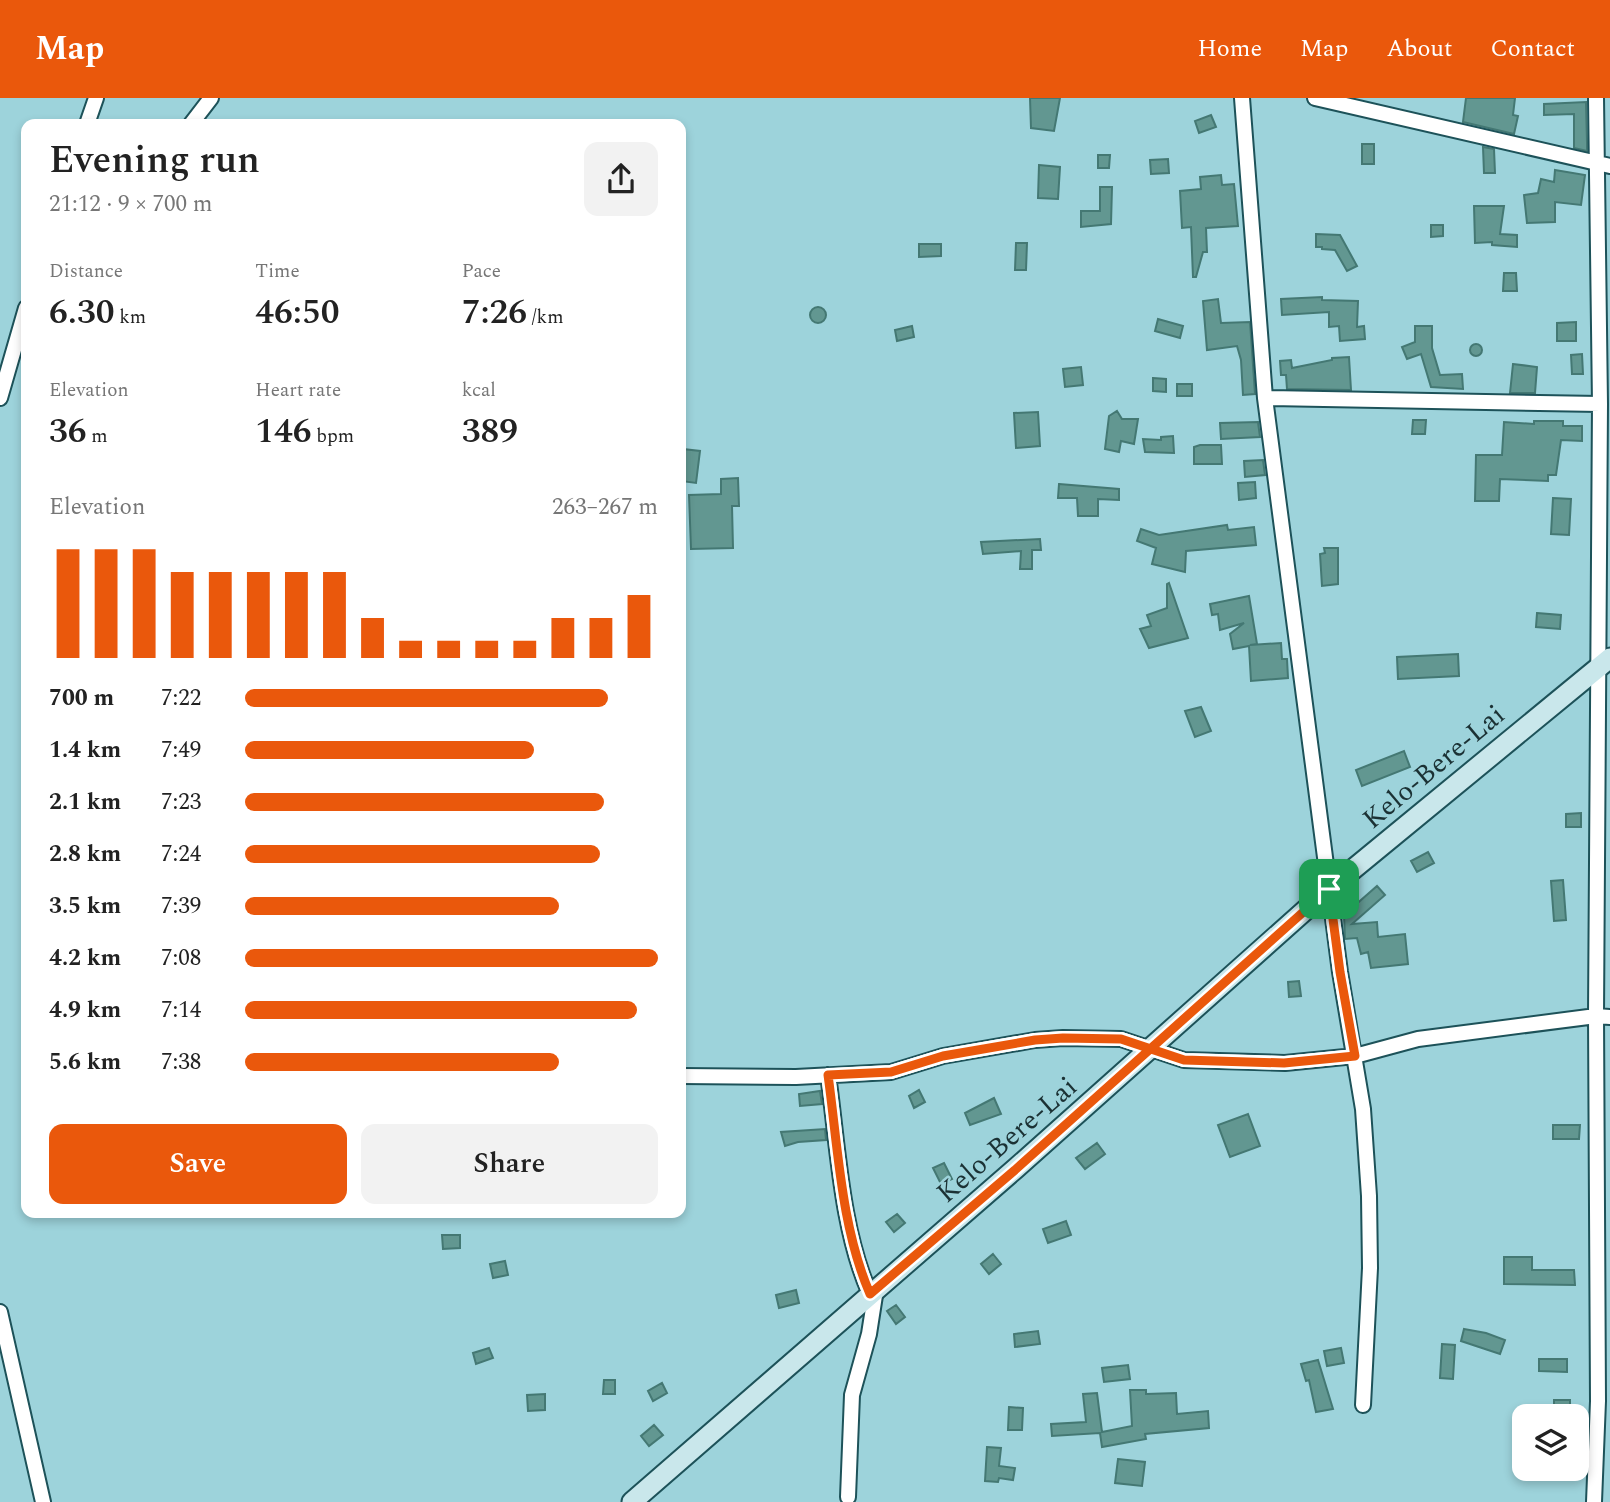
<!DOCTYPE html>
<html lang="en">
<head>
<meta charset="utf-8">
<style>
	body { margin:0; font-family:Spectral,serif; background:#f2f2f2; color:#222; height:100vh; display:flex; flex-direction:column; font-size:26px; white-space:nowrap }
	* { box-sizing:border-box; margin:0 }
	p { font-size:23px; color:#767676 }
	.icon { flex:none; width:38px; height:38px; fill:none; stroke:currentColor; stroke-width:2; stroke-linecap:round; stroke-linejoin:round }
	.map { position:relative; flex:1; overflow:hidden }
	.drawer { position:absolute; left:21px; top:21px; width:665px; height:1099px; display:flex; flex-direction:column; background:#fff; border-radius:14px; box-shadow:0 4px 10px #0003 }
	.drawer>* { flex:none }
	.fabs { position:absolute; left:1512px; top:1306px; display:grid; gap:14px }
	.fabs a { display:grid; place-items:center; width:77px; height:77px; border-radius:14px; background:#fff; box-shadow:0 4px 10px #0003; font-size:35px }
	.pin { position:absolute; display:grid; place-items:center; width:60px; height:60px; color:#fff; margin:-30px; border-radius:14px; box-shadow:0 4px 10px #0006 }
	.round { display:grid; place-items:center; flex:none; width:74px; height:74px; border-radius:14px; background:#f2f2f2 }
	.summary { display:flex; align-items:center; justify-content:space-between; height:119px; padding:0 28px }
	h1 { font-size:38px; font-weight:600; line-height:52px }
	.stats { display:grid; grid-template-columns:repeat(3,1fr); gap:10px; height:119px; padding:7px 28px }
	.stats div { display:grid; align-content:center }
	.stats b { font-size:35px; font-weight:600 }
	.stats small { font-size:19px; font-weight:400 }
	.stats p { font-size:19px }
	.chart { height:196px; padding:14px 28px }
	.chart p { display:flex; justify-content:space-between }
	.chart svg { width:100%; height:126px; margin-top:7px; stroke:#ea580c; stroke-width:6 }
	.action { display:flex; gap:14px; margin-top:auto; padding:14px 28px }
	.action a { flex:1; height:80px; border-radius:14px; background:#ea580c; color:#fff; font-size:28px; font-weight:600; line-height:80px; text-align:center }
	.action a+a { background:#f2f2f2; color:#222 }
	ul { padding:0 28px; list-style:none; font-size:23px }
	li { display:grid; grid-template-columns:112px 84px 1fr; align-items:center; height:52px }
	li i { height:18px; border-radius:9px; background:#ea580c }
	header { display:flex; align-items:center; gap:42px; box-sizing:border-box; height:98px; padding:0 35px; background:#ea580c; color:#fff }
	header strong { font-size:33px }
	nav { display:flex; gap:38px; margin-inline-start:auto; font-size:24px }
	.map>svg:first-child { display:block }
	.building { fill:#629791; stroke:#447873; stroke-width:2 }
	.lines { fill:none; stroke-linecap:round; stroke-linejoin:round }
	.minor-casing { stroke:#1d5259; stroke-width:18 }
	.secondary-casing { stroke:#1d5259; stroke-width:23 }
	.minor { stroke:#fff; stroke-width:14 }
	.secondary { stroke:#c9e7eb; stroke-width:19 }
	.route-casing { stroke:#fff; stroke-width:14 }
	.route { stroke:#ea580c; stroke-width:9 }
	.labels { text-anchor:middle; stroke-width:5; stroke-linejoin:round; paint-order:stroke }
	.street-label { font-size:28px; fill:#1b3134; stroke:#9dd3db }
</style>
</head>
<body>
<header>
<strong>Map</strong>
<nav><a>Home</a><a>Map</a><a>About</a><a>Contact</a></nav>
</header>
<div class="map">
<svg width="1610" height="1404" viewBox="0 0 1610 1404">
	<rect width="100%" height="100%" fill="#9dd3db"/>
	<!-- building -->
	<path class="building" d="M1030,0H1060L1054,33L1031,30Z
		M1466,0H1515L1513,17L1518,18L1514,36L1463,24Z
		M1586,4L1587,44V53L1574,50V16L1544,17V6Z
		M1211,17L1216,29L1199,35L1195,23Z
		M1362,46H1374V66H1362Z
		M1483,49L1494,51L1495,75H1484Z
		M1098,57H1110L1109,70H1098Z
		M1168,61L1169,75L1151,76L1150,62Z
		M1039,67L1060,69L1058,101L1038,100Z
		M1555,72L1585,77L1581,107L1555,104V124L1527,125L1524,97L1538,95L1541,81L1554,84Z
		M1221,77L1222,87L1234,86L1238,128L1206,130L1207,154H1203L1196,179H1193L1191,129L1182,130L1180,93L1201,91L1200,79Z
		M1100,89H1112L1111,126L1081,129V113H1100Z
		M1474,108H1504L1500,136L1517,137V149L1492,147V144L1475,145Z
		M1431,127H1443V138L1431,139Z
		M1316,136L1340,137L1357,168L1347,173L1335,152L1322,151V149H1316Z
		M1016,145H1027L1026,172H1015Z
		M919,146H941V158L919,159Z
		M1504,175H1516L1517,193H1503Z
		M1322,199V202L1358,203L1357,229L1364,228L1365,241L1340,243L1339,228L1329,229V214L1282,217L1281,201Z
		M1218,201L1221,225L1250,224L1255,296L1243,297L1241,262L1237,248L1207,252L1203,203Z
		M810 217a8 8 0 1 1 16 0a8 8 0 1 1-16 0Z
		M1158,221L1183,228L1180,240L1155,233Z
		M1576,224V243H1557V225Z
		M912,228L914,239L897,243L895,232Z
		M1415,228H1432V250L1440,277L1462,276L1463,291L1431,289L1421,256L1407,261L1402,249L1415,244Z
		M1470 252a6 6 0 1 1 12 0a6 6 0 1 1-12 0Z
		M1582,256L1583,276H1572L1571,257Z
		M1349,259L1351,292L1287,291L1286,277H1281L1280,263L1291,262L1292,270L1332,262V260Z
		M1513,266L1537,269L1535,295H1510Z
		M1081,269L1083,287L1065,289L1063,271Z
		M1153,280L1166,281V294L1153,293Z
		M1177,286H1192V298H1177Z
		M1117,313L1122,321H1138L1134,346L1121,343L1119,354L1105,351L1109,318Z
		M1038,314L1040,348L1016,350L1014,315Z
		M1413,322H1426L1425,336H1412Z
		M1534,323H1563V328H1582V343L1561,342L1556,377H1548V383L1500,381L1499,403H1475L1476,357H1502L1504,324L1534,326Z
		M1258,324L1260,339L1221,341L1220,325Z
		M1173,338L1174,355L1145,354L1143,341L1161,342V339Z
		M1200,347H1221L1222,366H1194V349Z
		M683,351L700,353L696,385L681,383Z
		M1263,362L1265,377L1245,379L1244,363Z
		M738,380L739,408H732L733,450L691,451L689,397L721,396V381Z
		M1255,384L1256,400L1239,402L1238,385Z
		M1059,386L1119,391V402L1098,401V418H1078L1077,400H1058Z
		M1553,400L1571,401L1569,437L1551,436Z
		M1227,427L1228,432L1254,429L1256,447L1186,453L1185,474L1152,466L1156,450L1137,443L1141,431L1159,437Z
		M1040,441L1041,452H1032V471H1020L1021,453L983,456L981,444Z
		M1324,450H1338V486L1322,488L1320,456L1325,455Z
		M1169,485L1188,540L1149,550L1140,531L1151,528L1147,517L1167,510V486Z
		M1249,498L1257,546L1250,547L1281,545L1282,561H1287L1288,580L1251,583L1249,548L1233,551L1230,536L1244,525L1220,532L1218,516L1212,517L1210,506Z
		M1537,515L1561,517L1560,531L1536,529Z
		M1458,556L1459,578L1398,581L1397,559Z
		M1201,609L1211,633L1195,639L1185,613Z
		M1404,653L1410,669L1362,688L1356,672Z
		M1581,715V729H1566V716Z
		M1428,754L1434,765L1417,774L1411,763Z
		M1563,782L1566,822L1554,823L1551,783Z
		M1377,788L1385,797L1352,826L1377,824L1378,839L1405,836L1408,866L1371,870L1368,854L1361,856L1357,840L1345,841L1344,817Z
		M1299,883L1301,898L1289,899L1288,884Z
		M919,992L925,1004L914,1010L909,998Z
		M820,993L822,1006L800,1008L799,996Z
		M994,1000L1001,1016L970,1027L965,1015Z
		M1248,1016L1260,1048L1230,1059L1218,1027Z
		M1553,1027H1580L1579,1041H1553Z
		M825,1031L826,1042L798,1044L785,1048L781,1034Z
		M1097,1045L1105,1056L1085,1071L1076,1060Z
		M944,1065L952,1081L941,1086L933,1070Z
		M897,1116L905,1125L894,1134L886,1124Z
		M1066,1123L1071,1137L1048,1145L1043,1131Z
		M442,1137H460V1150L443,1151Z
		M993,1156L1001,1166L989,1176L981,1166Z
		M1504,1159H1532V1172H1574L1575,1187L1504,1186Z
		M505,1163L508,1177L493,1180L490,1166Z
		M796,1192L799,1205L779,1210L776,1197Z
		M896,1207L905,1219L896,1226L887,1213Z
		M1464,1231L1486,1235L1505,1242L1500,1256L1461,1243Z
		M1038,1233L1040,1246L1015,1249L1014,1236Z
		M1442,1246L1455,1247L1453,1281L1440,1280Z
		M489,1250L493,1260L476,1266L473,1255Z
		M1341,1250L1344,1265L1327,1268L1324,1253Z
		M1539,1261H1567V1274L1539,1273Z
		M1318,1262L1333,1311L1316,1314L1309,1282L1306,1283L1301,1266Z
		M1128,1267L1130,1281L1104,1284L1102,1270Z
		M604,1282H615V1296H603Z
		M662,1285L667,1295L653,1303L648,1293Z
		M1130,1292H1146V1296L1176,1295L1177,1316L1208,1313L1209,1330L1145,1336L1146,1341L1102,1349L1100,1335L1052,1338L1051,1326L1086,1324L1083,1296L1097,1295L1102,1334L1132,1328Z
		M545,1296V1312L528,1313L527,1297Z
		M1554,1302H1570V1313H1554Z
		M1009,1309L1023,1310L1022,1332H1008Z
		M654,1327L663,1337L649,1348L641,1338Z
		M987,1349L1001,1350L999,1368L1015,1370L1013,1382L999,1380L998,1384L985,1383Z
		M1118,1361L1145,1364L1142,1388L1115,1385Z"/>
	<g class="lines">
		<!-- minor casing -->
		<g class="minor-casing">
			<path id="minor" d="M1242,0L1265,300L1340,874L1363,1011L1369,1098L1370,1170L1363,1307
				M1315,0L1610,68
				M87,26L96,0
				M191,26L211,0
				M0,300L26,210
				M1265,300L1600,306
				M828,977C838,1048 841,1131 870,1196
				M681,978L796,979L891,974L943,958L1035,942L1063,940L1121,941L1184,962L1285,965L1355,958L1418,941L1596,918L1610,919
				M0,1214L43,1404
				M848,1399L852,1297L869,1236L876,1191
				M1594,1404L1598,1303L1596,918L1600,306L1596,0"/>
		</g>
		<!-- secondary casing -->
		<g class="secondary-casing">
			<path id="secondary" d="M632,1404L1015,1071L1329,791L1610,560"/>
		</g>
		<!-- minor -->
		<use href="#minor" class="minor"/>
		<!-- secondary -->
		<use href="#secondary" class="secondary"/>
	</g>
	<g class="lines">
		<!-- route casing -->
		<g class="route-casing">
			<path id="route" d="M1329,791L1015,1072L870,1196C841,1129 838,1049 828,977L891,974L943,958L1035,942L1063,940L1121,941L1184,962L1284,965L1355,958L1340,874L1329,791"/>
		</g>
		<!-- route -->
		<use href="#route" class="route"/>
	</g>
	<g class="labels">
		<!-- street labels -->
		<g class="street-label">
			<text transform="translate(1433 668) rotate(-40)" y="10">Kelo-Bere-Lai</text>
			<text transform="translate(1006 1041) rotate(-41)" y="10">Kelo-Bere-Lai</text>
		</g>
	</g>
</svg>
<div class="fabs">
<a><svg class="icon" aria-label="layers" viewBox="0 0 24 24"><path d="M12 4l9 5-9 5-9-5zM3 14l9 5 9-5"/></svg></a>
</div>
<div class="pin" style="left:1329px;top:791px;background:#1e9e55"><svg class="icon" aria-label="arrive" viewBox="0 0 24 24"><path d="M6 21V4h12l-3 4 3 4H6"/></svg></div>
<section class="drawer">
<div class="summary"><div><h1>Evening run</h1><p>21:12 · 9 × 700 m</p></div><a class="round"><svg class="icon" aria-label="share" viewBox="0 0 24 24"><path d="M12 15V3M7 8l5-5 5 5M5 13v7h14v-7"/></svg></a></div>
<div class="stats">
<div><p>Distance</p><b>6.30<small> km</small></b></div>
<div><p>Time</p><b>46:50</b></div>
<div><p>Pace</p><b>7:26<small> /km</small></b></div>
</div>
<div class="stats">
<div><p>Elevation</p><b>36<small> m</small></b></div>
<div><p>Heart rate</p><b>146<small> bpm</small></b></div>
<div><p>kcal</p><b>389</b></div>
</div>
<div class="chart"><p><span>Elevation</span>263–267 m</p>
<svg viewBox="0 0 160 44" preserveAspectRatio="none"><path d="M5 44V6M15 44V6M25 44V6M35 44V14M45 44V14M55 44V14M65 44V14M75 44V14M85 44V30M95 44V38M105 44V38M115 44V38M125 44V38M135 44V30M145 44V30M155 44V22"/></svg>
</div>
<ul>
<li><b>700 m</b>7:22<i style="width:88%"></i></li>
<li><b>1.4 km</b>7:49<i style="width:70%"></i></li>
<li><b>2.1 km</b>7:23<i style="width:87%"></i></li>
<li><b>2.8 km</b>7:24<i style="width:86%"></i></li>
<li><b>3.5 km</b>7:39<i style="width:76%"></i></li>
<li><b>4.2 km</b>7:08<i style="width:100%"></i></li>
<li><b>4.9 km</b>7:14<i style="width:95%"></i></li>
<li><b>5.6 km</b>7:38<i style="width:76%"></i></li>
</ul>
<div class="action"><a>Save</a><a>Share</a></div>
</section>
</div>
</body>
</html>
